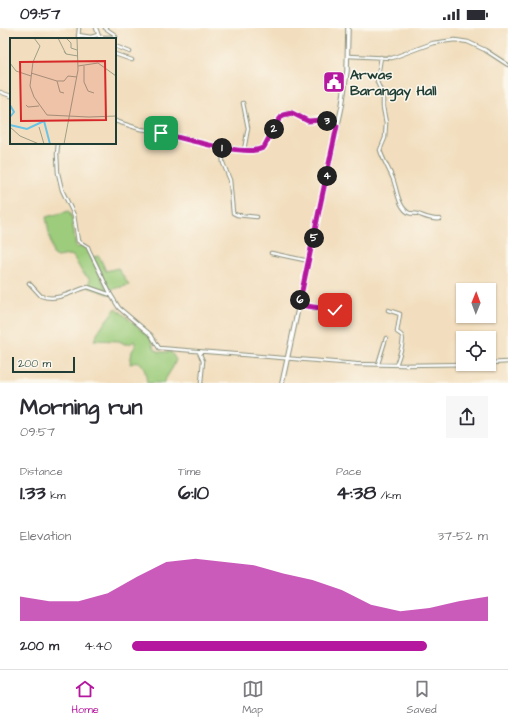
<!DOCTYPE html>
<html lang="en">
<head>
<meta charset="utf-8">
<style>
	body { margin:0; font-family:"Architects Daughter",sans-serif; background:#f7f7f7; color:#2b2b33; height:100vh; display:flex; flex-direction:column; font-size:15px; white-space:nowrap }
	* { box-sizing:border-box; margin:0 }
	p { font-size:13px; color:#7c7c81 }
	.icon { flex:none; width:22px; height:22px; fill:none; stroke:currentColor; stroke-width:2; stroke-linecap:round; stroke-linejoin:round }
	.map { position:relative; height:355px; overflow:hidden }
	.details { display:flex; flex-direction:column; background:#fff; flex:1 }
	.details>* { flex:none }
	.needle { width:26px; rotate:1deg }
	.tools { position:absolute; left:456px; top:255px; display:grid; gap:8px }
	.tools a { display:grid; place-items:center; width:40px; height:40px; border-radius:0px; background:#fff; box-shadow:0 1px 3px #0004; font-size:20px }
	.scale { position:absolute; left:12px; bottom:10px; width:63px; box-sizing:border-box; padding-left:4px; border:2px solid #1f3d34; border-top:0; font-size:11px; line-height:14px; white-space:nowrap; color:#1f3d34; -webkit-text-stroke:3px #fbf7ec; paint-order:stroke }
	.pin { position:absolute; display:grid; place-items:center; width:34px; height:34px; color:#fff; margin:-17px; border-radius:8px; box-shadow:0 2px 6px #0006 }
	.km { position:absolute; width:20px; height:20px; margin:-10px; border-radius:50%; background:#222; color:#fff; font-size:11px; line-height:20px; text-align:center }
	.round { display:grid; place-items:center; flex:none; width:42px; height:42px; border-radius:0px; background:#f7f7f7 }
	.overview { display:flex; align-items:center; justify-content:space-between; height:68px; padding:0 20px }
	h1 { font-size:22px; font-weight:800; line-height:30px }
	.stats { display:grid; grid-template-columns:repeat(3,1fr); gap:6px; height:68px; padding:4px 20px }
	.stats div { display:grid; align-content:center }
	.stats b { font-size:20px; font-weight:800 }
	.stats small { font-size:11px; font-weight:400 }
	.stats p { font-size:11px }
	.chart { height:112px; padding:8px 20px }
	.chart p { display:flex; justify-content:space-between }
	.chart svg { width:100%; height:72px; margin-top:4px; fill:#b5179e; opacity:.7 }
	ul { padding:0 20px; list-style:none; font-size:13px }
	li { display:grid; grid-template-columns:64px 48px 1fr; align-items:center; height:30px }
	li i { height:10px; border-radius:5px; background:#b5179e }
	.status { display:flex; justify-content:space-between; align-items:center; height:28px; padding:0 20px; background:#fff; direction:ltr }
	.status svg { height:11px; fill:currentColor }
	.tabs { display:flex; justify-content:space-around; align-items:center; height:56px; border-top:1px solid #e1e1e2; background:#fff; font-size:11px; color:#7c7c81 }
	.tabs a { display:grid; justify-items:center; gap:2px }
	.tabs .current { color:#b5179e }
	.map>svg:first-child { display:block }
	.built { fill:#f6d2c4 }
	.green { fill:#9ccc7c; stroke:#5e8458 }
	.lines { fill:none; stroke-linecap:round; stroke-linejoin:round }
	.minor-casing { stroke:#888e79; stroke-width:4.5 }
	.major-casing { stroke:#888e79; stroke-width:5.5 }
	.minor { stroke:#fff; stroke-width:2.5 }
	.major { stroke:#fff; stroke-width:3.5 }
	.route-casing { stroke:#fff; stroke-width:8 }
	.route { stroke:#b5179e; stroke-width:5 }
	.labels { text-anchor:middle; stroke-width:3; stroke-linejoin:round; paint-order:stroke }
	.poi-label { font-size:14px; font-weight:bold; fill:#1f3d34; stroke:#fbf7ec; text-anchor:start }
	.inset-river { fill:none; stroke:#69c3e7; stroke-width:2 }
	.inset-road { fill:none; stroke:#9e9e87; stroke-width:1 }
	.view { fill:#d62828; fill-opacity:0.15; stroke:#d62828; stroke-width:2 }
	.inset-edge { fill:none; stroke:#1f3d34; stroke-width:2 }
</style>
</head>
<body>
<div class="status"><b>09:57</b><svg viewBox="0 0 49 12"><path d="M0 12V9h3v3zM5 12V6h3v6zM10 12V3h3v9zM15 12V0h3v12zM26 1h20v11H26zM47 4h2v5h-2z"/></svg></div>
<div class="map">
<svg width="508" height="355" viewBox="0 0 508 355">
	<rect width="100%" height="100%" fill="#fbf7ec"/>
	<filter id="ink" filterUnits="userSpaceOnUse"><feTurbulence type="fractalNoise" baseFrequency=".025" numOctaves="2"/><feDisplacementMap in="SourceGraphic" scale="8" xChannelSelector="R" yChannelSelector="G"/><feConvolveMatrix kernelMatrix="1 2 1 2 8 2 1 2 1" color-interpolation-filters="sRGB"/></filter>
	<filter id="wash" filterUnits="userSpaceOnUse"><feTurbulence type="fractalNoise" baseFrequency=".012" numOctaves="4" result="noise"/><feDisplacementMap in="SourceGraphic" scale="16" xChannelSelector="R" yChannelSelector="G"/><feGaussianBlur stdDeviation="0.9" result="paint"/><feColorMatrix in="noise" values="0 0 0 0 0 0 0 0 0 0 0 0 0 0 0 0 0 1.4 0 .05"/><feComposite in="paint" operator="in"/></filter>
	<g filter="url(#wash)">
		<rect width="100%" height="100%" fill="#f2debe"/>
		<!-- built -->
		<path class="built" d="M147,102L176,111L173,122L144,113Z"/>
		<!-- green -->
		<path class="green" d="M69,183L72,191L76,218L77,220L81,218L87,221L109,266L88,259L90,251L82,244L73,228L70,227L57,229L53,227L46,189Z
			M99,228L106,243L118,240L129,257L110,262L93,229Z
			M116,280L150,309L155,321L159,324H171L176,332L173,339L163,355H147C146,349 145,337 139,334C136,333 133,336 130,336L132,323L135,319V315L134,313L130,316H125L119,313L94,312L101,299Z"/>
	</g>
	<g filter="url(#ink)">
		<g class="lines">
			<!-- minor casing -->
			<g class="minor-casing">
				<path id="minor" d="M96,0L100,11
					M78,7L91,9L98,7
					M99,9H116L114,6L105,0
					M78,11L79,0
					M115,18L130,24
					M115,26L132,32
					M348,28L392,30L433,15L455,12L468,14L485,22L508,37
					M381,29L377,54L383,67V79L386,95L385,110L380,122C383,132 389,141 393,151C397,161 398,179 409,185C412,186 416,185 418,186C426,189 431,192 440,191
					M0,64L11,68
					M243,75L248,100L244,122
					M115,93L140,101L155,103L213,118L244,122L262,121L266,116L278,93L283,87L292,85L308,93L322,92L337,98
					M58,115L57,126L58,145L62,162L74,187L78,213L88,219L89,222L111,267L119,280L151,307L159,320L356,336L404,337L476,336
					M222,120L223,135L230,152L233,185L237,187L257,189
					M271,225L309,233
					M29,255L41,268C58,274 72,263 88,259L111,267
					M299,277L344,284
					M388,282L400,286L397,304C398,305 401,306 402,308C405,312 398,332 396,337
					M199,324L203,333L201,355
					M489,335L508,334
					M378,336L386,310"/>
			</g>
			<!-- major casing -->
			<g class="major-casing">
				<path id="major" d="M282,355L342,78L347,43L348,0"/>
			</g>
			<!-- minor -->
			<use href="#minor" class="minor"/>
			<!-- major -->
			<use href="#major" class="major"/>
		</g>
	</g>
	<g class="lines" filter="url(#ink)">
		<!-- route casing -->
		<g class="route-casing">
			<path id="route" d="M161,105C180,109 250,131 264,119L278,93L283,87L292,85L308,93L322,92L337,98L299,277L335,282"/>
		</g>
		<!-- route -->
		<use href="#route" class="route"/>
	</g>
	<!-- icons -->
	<defs>
		<g id="civic-square" transform="scale(1.15)"><rect x="-9" y="-9" width="18" height="18" rx="4" fill="#b5179e" stroke="#fbf7ec"/><path d="M-.6-6.5H3V-4.5H.6V-3L4-1V1h2V6H-6V1h2V-1L-.6-3ZM-1.2 2.5V6h2.4V2.5Z" fill="#fff"/></g>
	</defs>
	<g fill-rule="evenodd">
		<use href="#civic-square" x="334" y="54"/>
	</g>
	<g class="labels">
		<!-- poi labels -->
		<g class="poi-label">
			<text x="350" y="51">Arwas<tspan x="350" dy="16">Barangay Hall</tspan></text>
		</g>
	</g>
	<!-- overview -->
	<g transform="translate(10 10)">
		<rect width="106" height="106" fill="#f2debe"/>
		<path class="inset-river" d="M0,67L4,74L0,79M0,87L17,91L34,83L40,106"/>
		<path class="inset-road" d="M24,0L30,8L23,24L20,48L24,59L37,77L79,79L106,78M48,0L56,16L54,13M56,0L61,5V10L67,12M56,16L68,18M0,25L6,33L21,38M68,28L88,25L106,38M74,28V44L78,53L84,55M21,35L47,43H54L58,38L67,39M47,43L50,54L54,55M16,67L18,69L29,68M0,89L10,98L29,106M29,89L34,106M54,106L68,32L67,0"/>
		<path class="view" d="M95,23L96,82L11,83L10,24Z"/>
		<rect width="106" height="106" class="inset-edge"/>
	</g>
</svg>
<div class="tools">
<a><svg class="needle" viewBox="-14 -14 28 28"><path d="M0-13l5 13h-10z" fill="#e53935"/><path d="M0 13l5-13h-10z" fill="#7c7c81"/></svg></a>
<a><svg class="icon" aria-label="locate" viewBox="0 0 24 24"><circle cx="12" cy="12" r="6"/><path d="M12 2v4M12 18v4M2 12h4M18 12h4"/></svg></a>
</div>
<div class="scale">200 m</div>
<div class="pin" style="left:161px;top:105px;background:#1e9e55"><svg class="icon" aria-label="arrive" viewBox="0 0 24 24"><path d="M6 21V4h12l-3 4 3 4H6"/></svg></div>
<div class="pin" style="left:335px;top:282px;background:#d93025"><svg class="icon" aria-label="check" viewBox="0 0 24 24"><path d="M5 12l5 5 9-10"/></svg></div>
<b class="km" style="left:222px;top:120px">1</b>
<b class="km" style="left:274px;top:101px">2</b>
<b class="km" style="left:327px;top:93px">3</b>
<b class="km" style="left:327px;top:148px">4</b>
<b class="km" style="left:314px;top:210px">5</b>
<b class="km" style="left:300px;top:272px">6</b>
</div>
<section class="details">
<div class="overview"><div><h1>Morning run</h1><p>09:57</p></div><a class="round"><svg class="icon" aria-label="share" viewBox="0 0 24 24"><path d="M12 15V3M7 8l5-5 5 5M5 13v7h14v-7"/></svg></a></div>
<div class="stats">
<div><p>Distance</p><b>1.33<small> km</small></b></div>
<div><p>Time</p><b>6:10</b></div>
<div><p>Pace</p><b>4:38<small> /km</small></b></div>
</div>
<div class="chart"><p><span>Elevation</span>37–52 m</p>
<svg viewBox="0 0 160 44" preserveAspectRatio="none"><path d="M0 44V29L10 32L20 32L30 27L40 17L50 8L60 6L70 8L80 10L90 15L100 19L110 25L120 34L130 38L140 36L150 32L160 29V44z"/></svg>
</div>
<ul>
<li><b>200 m</b>4:40<i style="width:83%"></i></li>
</ul>
</section>
<nav class="tabs">
<a class="current"><svg class="icon" aria-label="home" viewBox="0 0 24 24"><path d="M3 11l9-7 9 7M6 9v11h12V9"/></svg>Home</a>
<a><svg class="icon" aria-label="map" viewBox="0 0 24 24"><path d="M3 6l6-2 6 2 6-2v14l-6 2-6-2-6 2zM9 4v14M15 6v14"/></svg>Map</a>
<a><svg class="icon" aria-label="saved" viewBox="0 0 24 24"><path d="M7 4h10v16l-5-4-5 4z"/></svg>Saved</a>
</nav>
</body>
</html>
